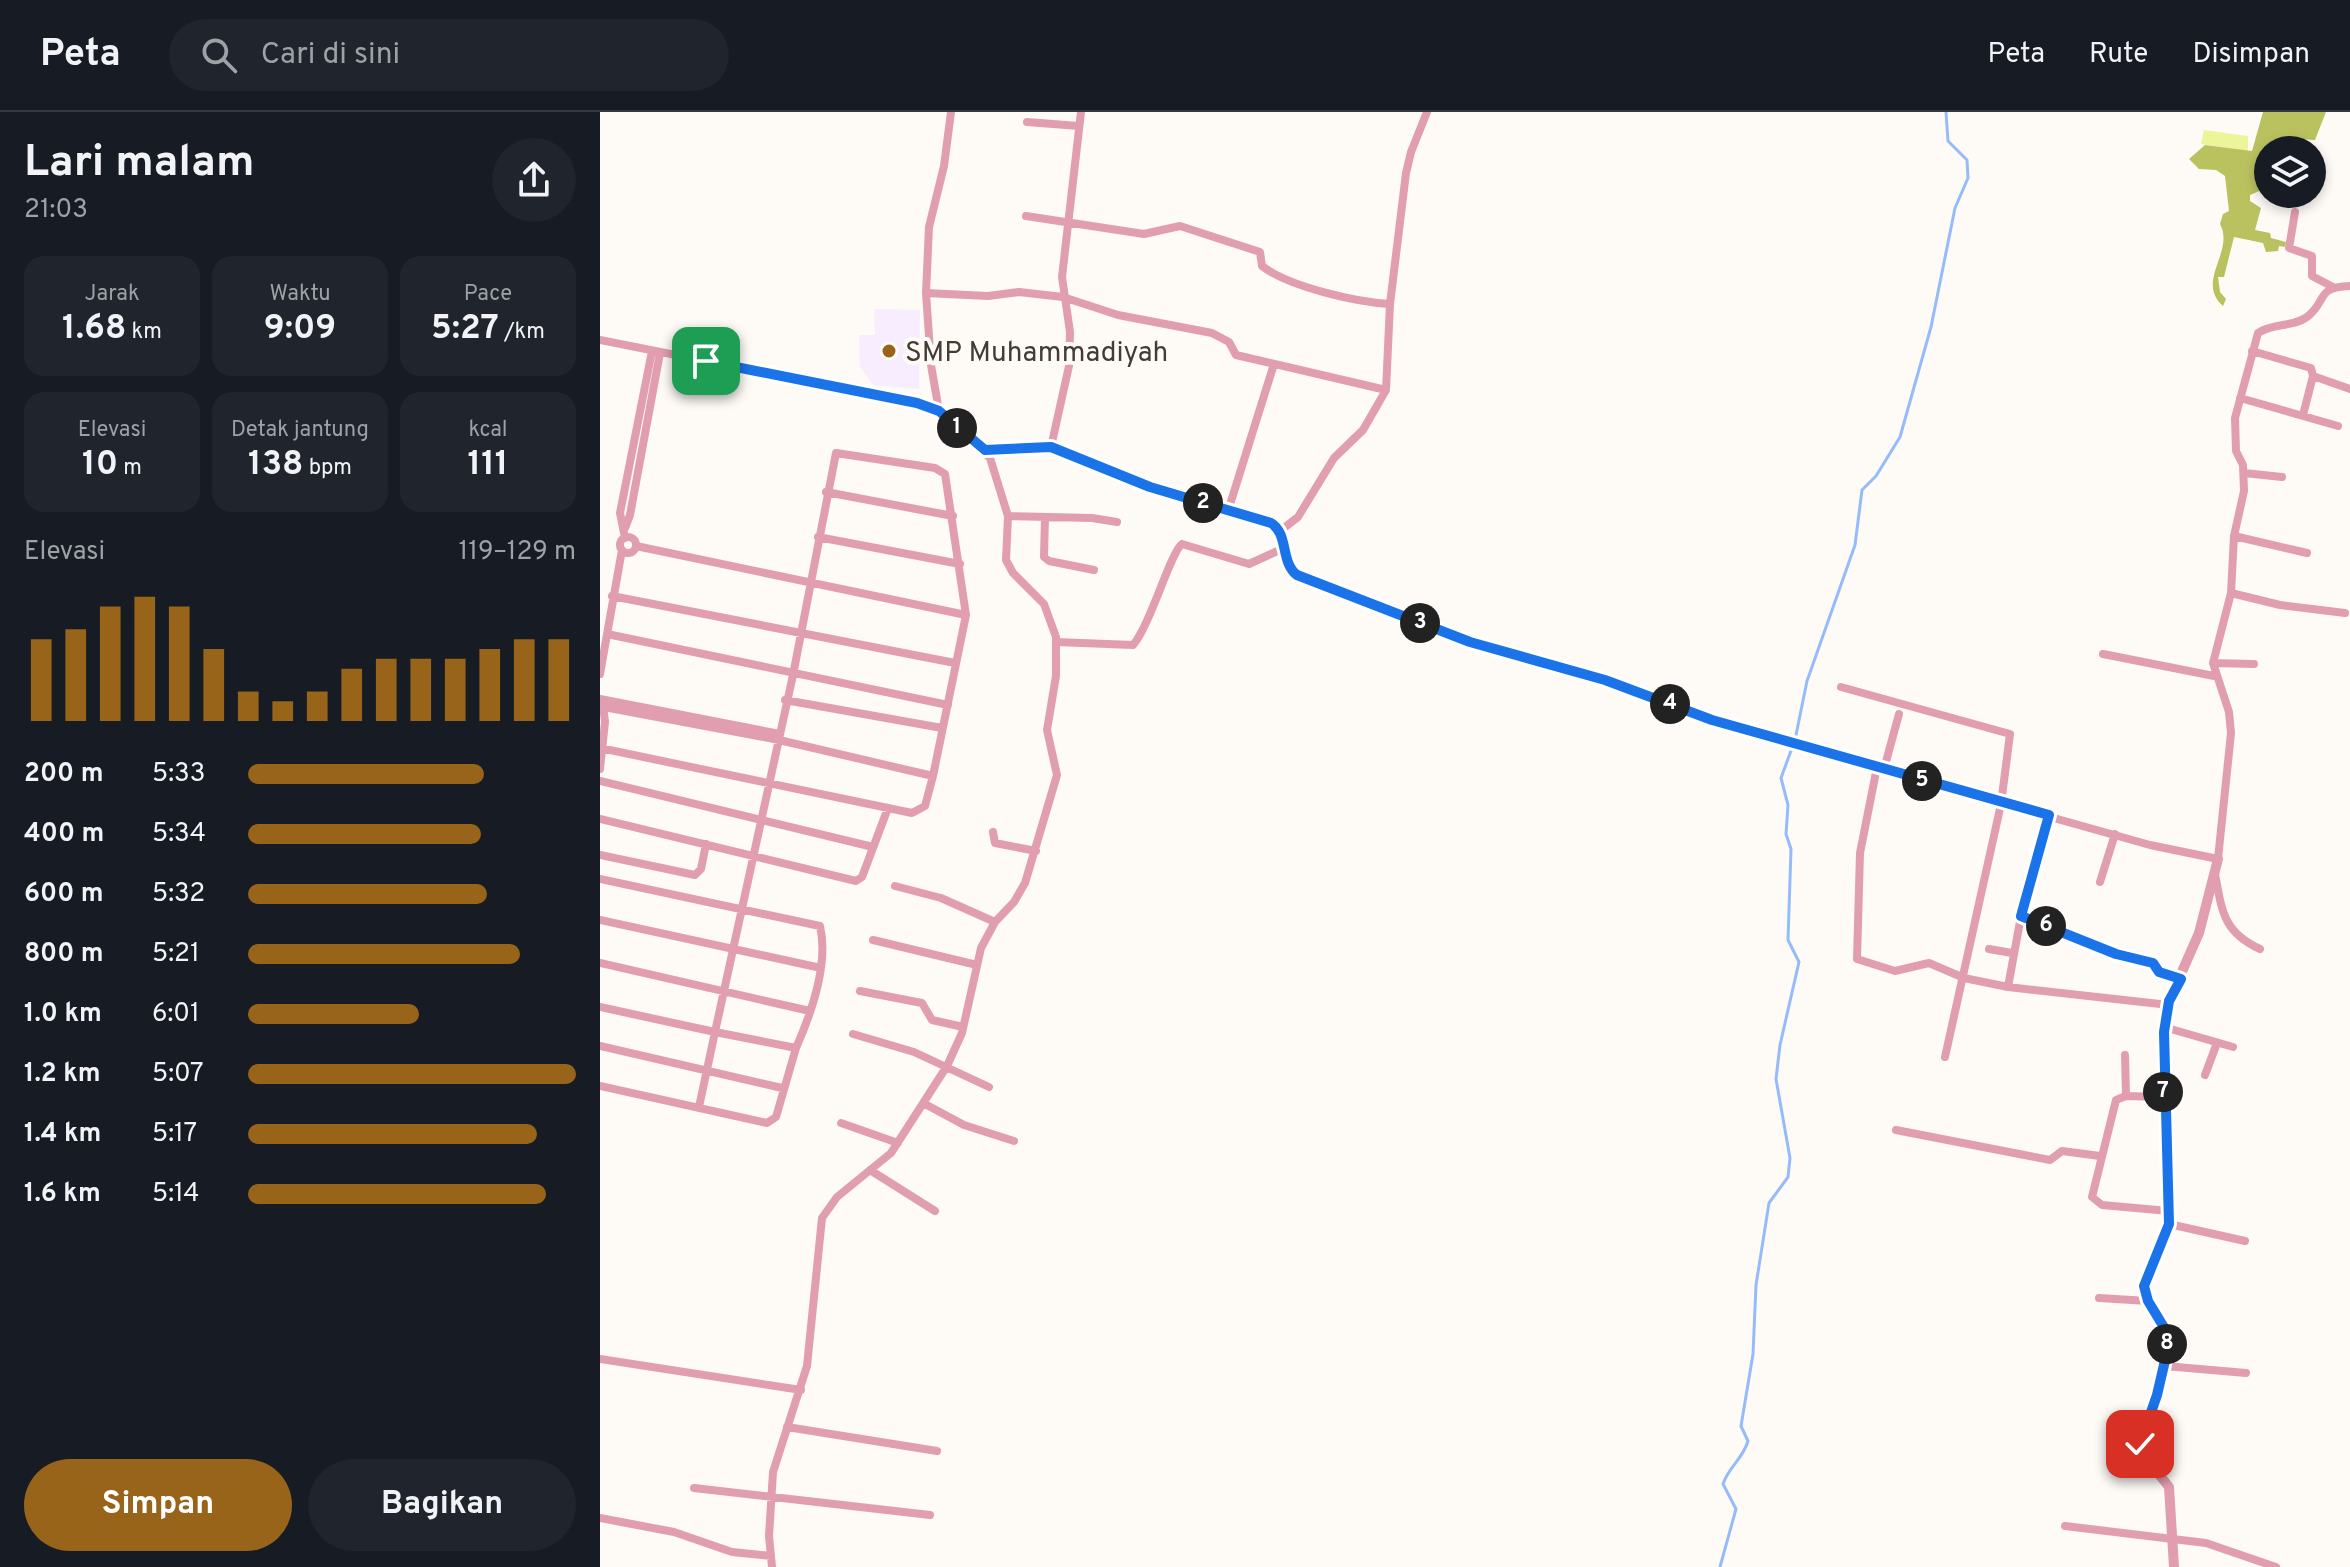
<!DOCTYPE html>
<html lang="id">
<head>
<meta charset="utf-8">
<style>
	body { margin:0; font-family:Overpass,sans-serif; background:#20242c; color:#f1f3f6; height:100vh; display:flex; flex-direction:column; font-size:30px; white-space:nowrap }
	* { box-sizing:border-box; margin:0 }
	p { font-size:26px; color:#9ea1a6 }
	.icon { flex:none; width:44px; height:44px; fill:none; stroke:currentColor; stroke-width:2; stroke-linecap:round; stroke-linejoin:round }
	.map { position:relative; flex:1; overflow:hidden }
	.side { display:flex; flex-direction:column; background:#171b24; width:600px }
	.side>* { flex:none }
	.fabs { position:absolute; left:1654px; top:24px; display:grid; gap:16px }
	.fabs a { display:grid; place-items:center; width:72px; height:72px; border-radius:50%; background:#171b24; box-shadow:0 4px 12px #0003; font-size:40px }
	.pin { position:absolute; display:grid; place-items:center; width:68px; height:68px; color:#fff; margin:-34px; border-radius:16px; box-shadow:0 4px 12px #0006 }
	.km { position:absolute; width:40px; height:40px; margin:-20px; border-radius:50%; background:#222; color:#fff; font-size:22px; line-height:40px; text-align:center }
	.round { display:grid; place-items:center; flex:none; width:84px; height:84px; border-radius:42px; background:#20242c }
	.head { display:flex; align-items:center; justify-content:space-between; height:136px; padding:0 24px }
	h1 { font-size:44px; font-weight:700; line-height:60px }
	.figures { display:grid; grid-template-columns:repeat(3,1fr); gap:12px; height:136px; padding:8px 24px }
	.figures div { display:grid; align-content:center; border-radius:20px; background:#20242c; text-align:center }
	.figures b { font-size:34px; font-weight:700 }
	.figures small { font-size:22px; font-weight:400 }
	.figures p { font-size:22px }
	.chart { height:224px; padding:16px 24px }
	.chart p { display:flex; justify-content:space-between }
	.chart svg { width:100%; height:144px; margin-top:8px; stroke:#986419; stroke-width:6 }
	.primary-button { display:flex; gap:16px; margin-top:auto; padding:16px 24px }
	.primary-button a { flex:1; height:92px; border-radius:48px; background:#986419; color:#fff; font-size:32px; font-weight:700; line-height:92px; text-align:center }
	.primary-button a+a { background:#20242c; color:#f1f3f6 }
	ul { padding:0 24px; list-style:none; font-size:26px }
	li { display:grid; grid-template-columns:128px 96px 1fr; align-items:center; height:60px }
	li i { height:20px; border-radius:10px; background:#986419 }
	header { display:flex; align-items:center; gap:48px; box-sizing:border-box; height:112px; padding:0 40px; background:#171b24; border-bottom:2px solid #363941 }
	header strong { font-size:38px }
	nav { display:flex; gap:44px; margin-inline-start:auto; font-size:28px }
	.search { width:560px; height:72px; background:#20242c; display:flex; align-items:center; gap:20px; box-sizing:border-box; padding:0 28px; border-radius:44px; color:#9ea1a6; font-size:30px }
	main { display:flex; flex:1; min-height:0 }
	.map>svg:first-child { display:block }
	.education { fill:#f8edfe }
	.green { fill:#ecf59a }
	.forest { fill:#bac25f }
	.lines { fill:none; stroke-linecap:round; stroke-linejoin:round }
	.stream { stroke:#96bbfa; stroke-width:3 }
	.minor { stroke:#e19eb0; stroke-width:8 }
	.tertiary { stroke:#e19eb0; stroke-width:10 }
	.route-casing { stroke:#fff; stroke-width:16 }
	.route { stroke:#1a73e8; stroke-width:10 }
	.poi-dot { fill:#986419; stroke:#fefbf7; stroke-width:3 }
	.labels { text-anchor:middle; stroke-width:8; stroke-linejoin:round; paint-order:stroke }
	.poi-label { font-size:28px; fill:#413d35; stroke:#fefbf7; text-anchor:start }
</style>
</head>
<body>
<header>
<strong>Peta</strong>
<div class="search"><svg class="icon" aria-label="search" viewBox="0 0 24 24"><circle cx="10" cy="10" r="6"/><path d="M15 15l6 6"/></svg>Cari di sini</div>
<nav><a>Peta</a><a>Rute</a><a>Disimpan</a></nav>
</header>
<main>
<section class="side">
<div class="head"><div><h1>Lari malam</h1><p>21:03</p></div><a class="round"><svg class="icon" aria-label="share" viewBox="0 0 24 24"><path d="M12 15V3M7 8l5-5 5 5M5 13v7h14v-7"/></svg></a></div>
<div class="figures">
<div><p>Jarak</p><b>1.68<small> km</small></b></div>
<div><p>Waktu</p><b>9:09</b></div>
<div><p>Pace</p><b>5:27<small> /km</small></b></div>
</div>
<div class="figures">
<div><p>Elevasi</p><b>10<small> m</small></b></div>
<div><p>Detak jantung</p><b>138<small> bpm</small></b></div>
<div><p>kcal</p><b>111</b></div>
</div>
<div class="chart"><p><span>Elevasi</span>119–129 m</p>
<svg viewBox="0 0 160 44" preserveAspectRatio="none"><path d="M5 44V19M15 44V16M25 44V9M35 44V6M45 44V9M55 44V22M65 44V35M75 44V38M85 44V35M95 44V28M105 44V25M115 44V25M125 44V25M135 44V22M145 44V19M155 44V19"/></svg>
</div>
<ul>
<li><b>200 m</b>5:33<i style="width:72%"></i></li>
<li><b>400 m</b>5:34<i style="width:71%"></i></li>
<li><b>600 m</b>5:32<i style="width:73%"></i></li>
<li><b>800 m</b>5:21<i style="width:83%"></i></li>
<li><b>1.0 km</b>6:01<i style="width:52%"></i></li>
<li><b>1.2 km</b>5:07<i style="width:100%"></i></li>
<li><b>1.4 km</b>5:17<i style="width:88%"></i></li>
<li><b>1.6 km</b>5:14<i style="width:91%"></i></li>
</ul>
<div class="primary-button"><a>Simpan</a><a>Bagikan</a></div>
</section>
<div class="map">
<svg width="1750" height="1455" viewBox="0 0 1750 1455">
	<rect width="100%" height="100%" fill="#fefbf7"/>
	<!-- education -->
	<path class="education" d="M274,197L320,198L319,277L273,273L260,255L259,223H275Z"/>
	<!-- green -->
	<path class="green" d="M1604,18L1648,24V39L1601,32Z"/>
	<!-- forest -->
	<path class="forest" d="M1663,0H1726L1715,28L1698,27L1696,38H1668L1664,77L1650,83V89L1661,96L1655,118L1670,121L1671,126L1686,130L1685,135L1679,134L1678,139L1666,140L1663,131L1634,125L1624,165H1618L1620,180L1626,187L1623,194C1595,169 1635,140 1620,112L1623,102L1629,99L1625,64L1616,58L1599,57L1589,47L1605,33L1652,39Z"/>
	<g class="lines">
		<!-- stream -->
		<path class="stream" d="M1195,628L1207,569L1255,433L1262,378L1276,364L1300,325L1331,215L1355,96L1368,66L1367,48L1348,29L1346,0
			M1120,1455L1136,1397L1123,1372C1129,1354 1143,1347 1148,1329L1141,1314L1153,1242L1156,1173L1169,1091L1188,1065L1190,1046L1176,967L1180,933L1199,850L1188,828L1191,737L1186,722L1188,693L1181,666L1192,636"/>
		<!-- minor -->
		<path class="minor" d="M427,10L479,14
			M1695,100L1689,136L1712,144V164L1733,175
			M426,104L544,122L580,114L660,140L662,154C689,175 756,190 790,192
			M326,181L388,184L419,180L463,185L518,203L612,221L629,230L636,243L786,278
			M0,228L317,291L339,299L390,346L408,404L406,448L413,461L444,492L456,525V564L447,618L457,663L425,771L414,790L395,810L381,836L362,921L347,954L291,1041L237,1085L222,1106L207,1254L173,1360L169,1424L172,1455
			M1652,239L1711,256L1713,264L1750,277
			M1640,286L1738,314
			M339,299L331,253L326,181L329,115L344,54L351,0
			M1703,303L1713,264
			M451,335L469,254L470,220L462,165L481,0
			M385,338L451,335L550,375L671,411C689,423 680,450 697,463L870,530L1005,568L1172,627L1550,733L1618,747L1631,621L1629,600L1613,551L1631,481L1634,424L1644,379L1643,353L1636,339L1635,306L1658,221C1672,211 1694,215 1707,205C1728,189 1715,175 1750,174
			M1644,361L1682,365
			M226,380L353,404
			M628,399L674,252
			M408,404L492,406L517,410
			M445,405L444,445L449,449L494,458
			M25,416L30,403L60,241
			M680,419L698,405L734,346L763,318L786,278L790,192L806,61L811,40L827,0
			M1634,424L1707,441
			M218,425L360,452
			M20 433a8 8 0 1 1 16 0a8 8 0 1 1-16 0Z
			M25,426L20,401L52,239
			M36,434L366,503L333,664
			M1631,481L1680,493L1745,501
			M12,484L355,551
			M7,522L348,593
			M456,530L533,533C550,514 571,439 582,432L649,452L684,436
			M1503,542L1614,564
			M1613,551L1654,552
			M0,562L22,438
			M1241,575L1410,622L1401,692L1345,945
			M0,587L180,622
			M185,588L342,616
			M0,636L312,701L325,694L333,664L179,628L4,595
			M1277,655L1260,741L1257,847L1295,859L1329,851L1364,866L1408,875L1569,893
			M0,657L5,610L3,593
			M1284,657L1299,602
			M0,669L273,735
			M0,707L256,769L262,765L288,696
			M393,720L395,731L436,739
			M0,743L95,763L101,757L106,732
			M1615,762C1622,799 1623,820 1660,837
			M0,767L220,814C229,852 211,902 196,936L115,920L193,563L236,341L335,356L345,362L366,503
			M1500,770L1515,722
			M295,774L341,786L395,810
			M1421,804L1491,833L1553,851L1559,860L1581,867
			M0,808L221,856
			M273,828L377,853
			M1389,837L1412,841
			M0,851L210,899
			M1408,875L1421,804L1449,703
			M260,879L322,891L332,908L363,915
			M0,895L115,920L99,995
			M1564,915L1633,935
			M253,922L314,940L389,975
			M0,934L182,976
			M1525,943L1526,984
			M1605,963L1617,931
			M0,974L167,1011L176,1005L196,936
			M1563,985L1526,984L1516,988L1492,1085L1502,1093L1569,1099
			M325,992L364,1013L414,1029
			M241,1011L298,1031
			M1296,1018L1450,1048L1462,1039L1500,1044
			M270,1058L335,1099
			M1569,1112L1645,1129
			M1499,1186L1548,1189
			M0,1247L201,1278
			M1565,1254L1646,1261
			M187,1315L337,1339
			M94,1376L330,1403
			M0,1406L74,1420L132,1440L171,1444
			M1465,1414L1606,1431L1676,1455"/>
		<!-- tertiary -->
		<path class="tertiary" d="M1574,1455L1569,1375L1540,1338L1567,1240L1565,1217L1548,1189L1544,1174L1569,1112L1563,985L1564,915L1569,889L1599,821L1618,747"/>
	</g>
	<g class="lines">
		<!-- route casing -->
		<g class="route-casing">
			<path id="route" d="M106,249L317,291L339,299L385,338L451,335L550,375L671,411C689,422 680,450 697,463L870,530L1005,568L1112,608L1449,703L1421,804L1516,842L1553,851L1559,860L1581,867L1569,889L1564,920L1569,1112L1544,1174L1548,1189L1565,1217L1567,1240L1557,1283L1540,1332"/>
		</g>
		<!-- route -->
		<use href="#route" class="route"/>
	</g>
	<!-- markers -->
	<circle class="poi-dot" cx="289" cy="239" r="8"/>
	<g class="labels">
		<!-- poi labels -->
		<g class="poi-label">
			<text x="305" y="249">SMP Muhammadiyah</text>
		</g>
	</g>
</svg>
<div class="fabs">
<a><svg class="icon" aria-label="layers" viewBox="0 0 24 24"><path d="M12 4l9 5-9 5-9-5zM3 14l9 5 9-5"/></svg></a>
</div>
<div class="pin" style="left:106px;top:249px;background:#1e9e55"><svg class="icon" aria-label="arrive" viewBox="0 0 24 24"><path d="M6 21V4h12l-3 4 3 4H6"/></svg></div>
<div class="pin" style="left:1540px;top:1332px;background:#d93025"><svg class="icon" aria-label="check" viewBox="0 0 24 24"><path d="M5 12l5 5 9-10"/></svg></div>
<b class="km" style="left:357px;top:316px">1</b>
<b class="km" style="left:603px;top:391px">2</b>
<b class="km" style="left:820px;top:511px">3</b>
<b class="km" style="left:1070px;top:592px">4</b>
<b class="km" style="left:1322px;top:669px">5</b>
<b class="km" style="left:1446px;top:814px">6</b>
<b class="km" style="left:1563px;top:980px">7</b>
<b class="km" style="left:1567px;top:1232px">8</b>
</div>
</main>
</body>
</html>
